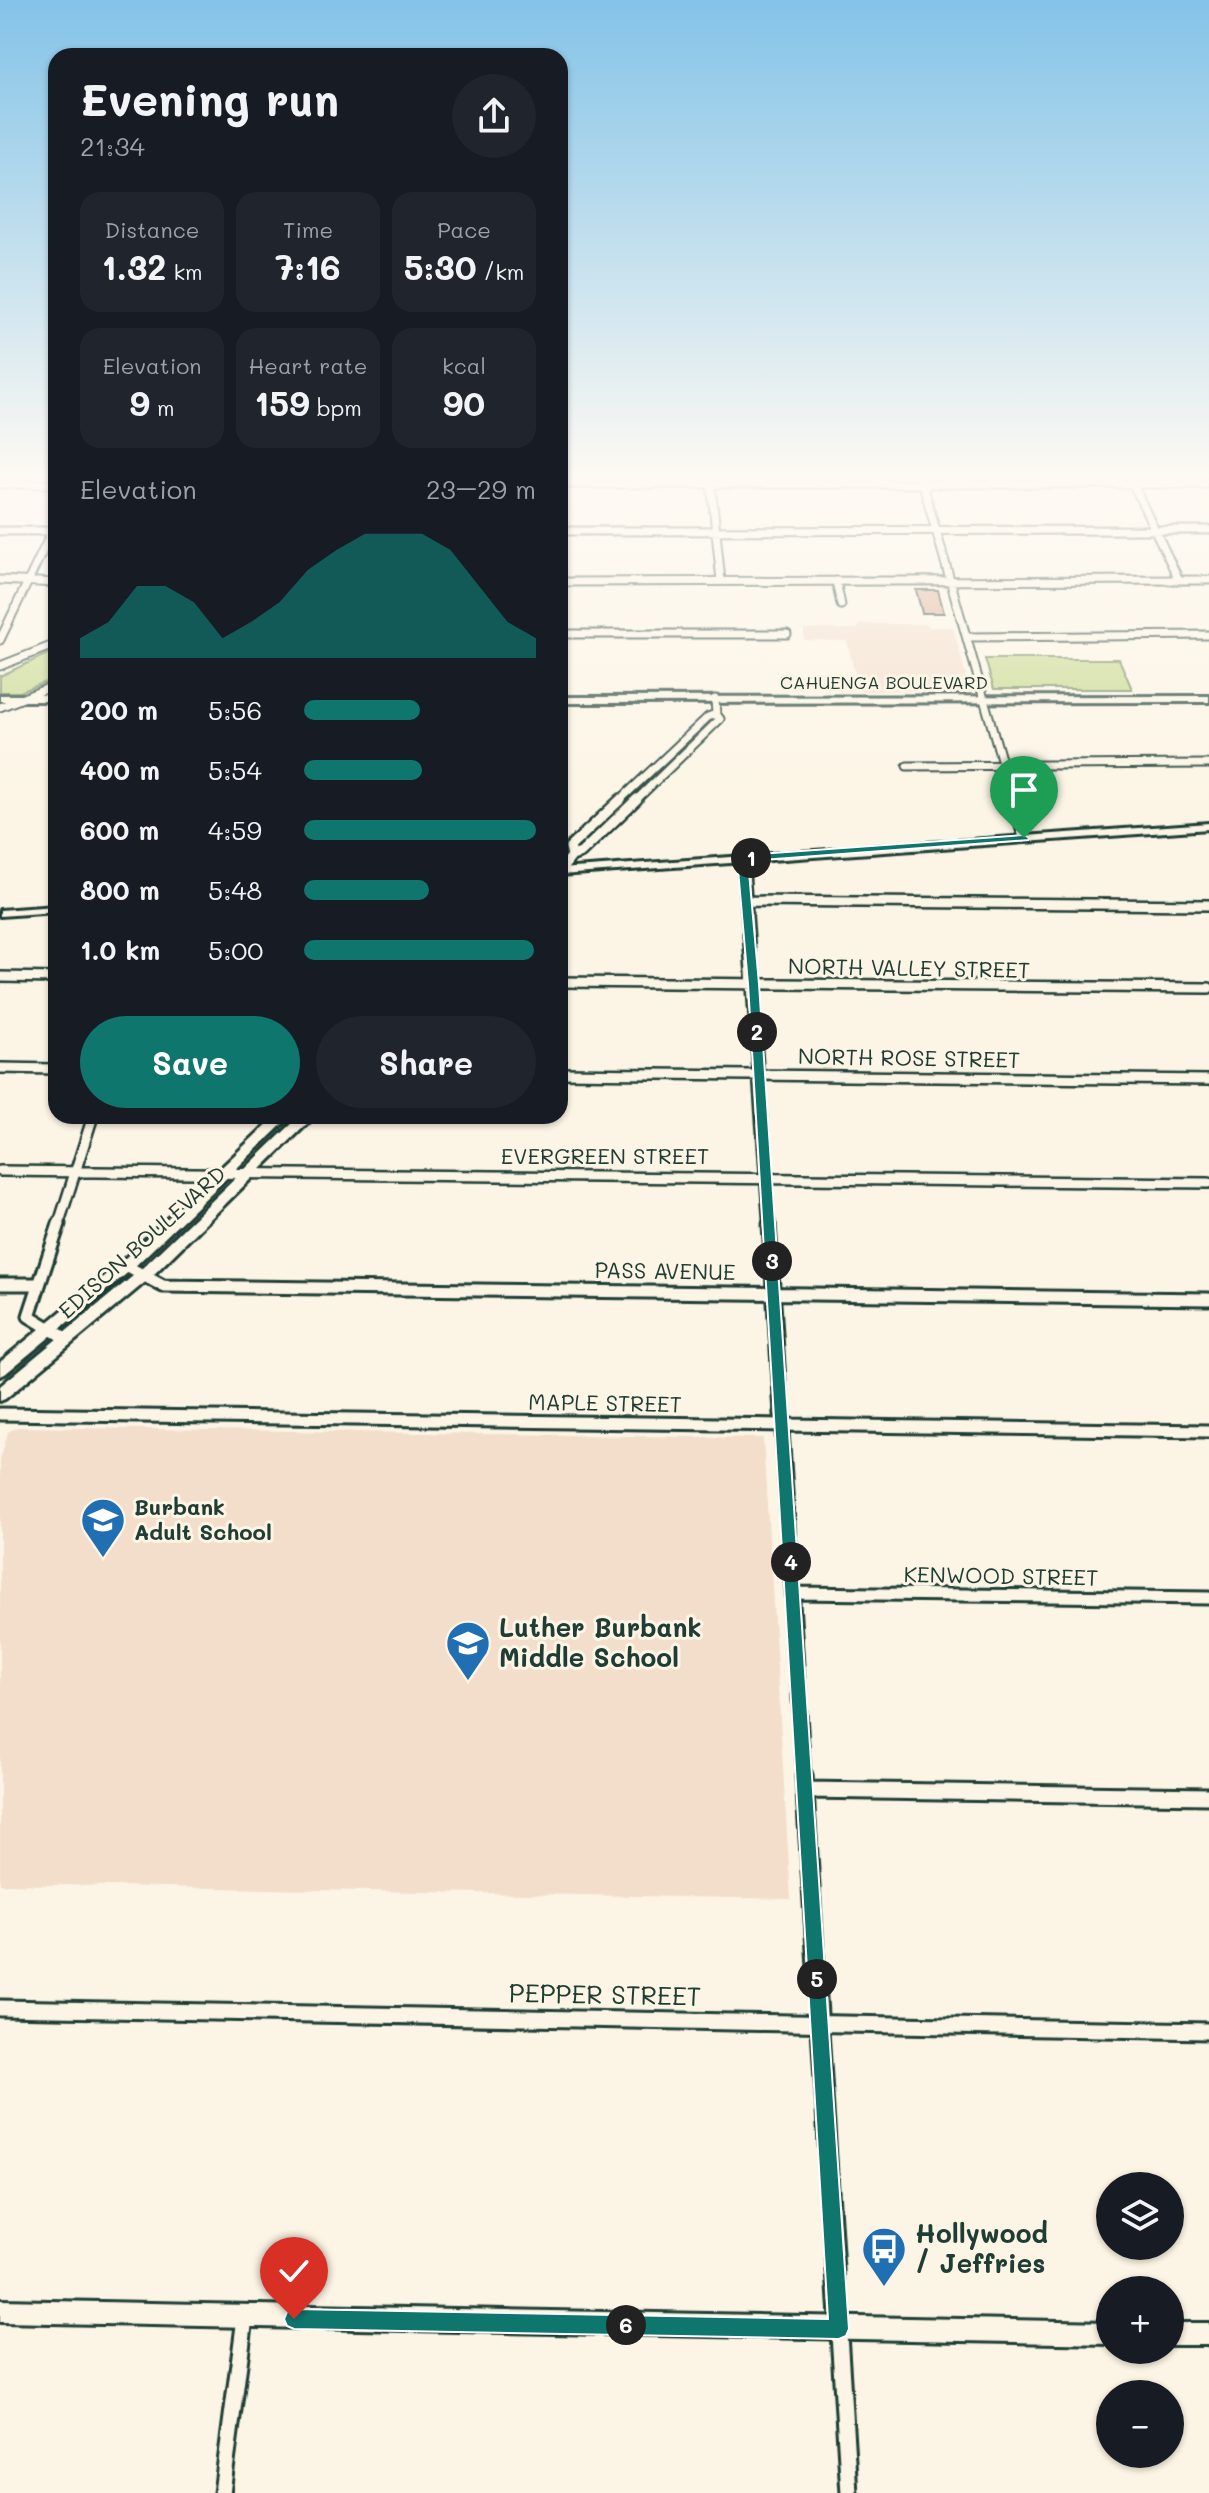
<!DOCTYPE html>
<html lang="en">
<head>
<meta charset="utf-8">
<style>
	body { margin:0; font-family:Mali,sans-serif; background:#20242c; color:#f1f3f6; height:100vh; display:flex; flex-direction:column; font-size:30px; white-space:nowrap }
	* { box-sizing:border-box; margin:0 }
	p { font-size:26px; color:#9ea1a6 }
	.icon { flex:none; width:44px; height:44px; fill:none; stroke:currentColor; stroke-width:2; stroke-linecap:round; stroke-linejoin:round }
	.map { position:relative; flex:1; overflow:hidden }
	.details { position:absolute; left:48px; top:48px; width:520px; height:1076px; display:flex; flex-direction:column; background:#171b24; border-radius:24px; box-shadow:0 2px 6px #0004 }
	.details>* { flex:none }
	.tools { position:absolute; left:1096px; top:2172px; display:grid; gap:16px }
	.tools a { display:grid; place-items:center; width:88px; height:88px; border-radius:50%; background:#171b24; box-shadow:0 2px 6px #0004; font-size:40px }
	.pin { position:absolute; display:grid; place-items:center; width:68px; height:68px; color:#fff; margin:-82px -34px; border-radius:50% 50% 50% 0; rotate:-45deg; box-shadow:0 0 8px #0007 }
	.pin .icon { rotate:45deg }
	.km { position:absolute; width:40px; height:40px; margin:-20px; border-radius:50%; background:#222; color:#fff; font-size:22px; line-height:40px; text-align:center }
	.round { display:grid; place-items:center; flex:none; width:84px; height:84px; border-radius:42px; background:#20242c }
	.headline { display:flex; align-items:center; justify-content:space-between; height:136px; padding:0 32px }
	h1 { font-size:44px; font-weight:700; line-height:60px }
	.figures { display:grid; grid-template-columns:repeat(3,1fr); gap:12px; height:136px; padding:8px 32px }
	.figures div { display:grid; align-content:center; border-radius:20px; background:#20242c; text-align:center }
	.figures b { font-size:34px; font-weight:700 }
	.figures small { font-size:22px; font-weight:400 }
	.figures p { font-size:22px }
	.chart { height:224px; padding:16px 32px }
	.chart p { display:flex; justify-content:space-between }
	.chart svg { width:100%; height:144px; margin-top:8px; fill:#0f766e; opacity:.7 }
	.button { display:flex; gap:16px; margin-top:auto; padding:16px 32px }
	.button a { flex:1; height:92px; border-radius:48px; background:#0f766e; color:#fff; font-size:32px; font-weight:700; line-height:92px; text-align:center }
	.button a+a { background:#20242c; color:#f1f3f6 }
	ul { padding:0 32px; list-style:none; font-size:26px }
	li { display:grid; grid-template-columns:128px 96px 1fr; align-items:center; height:60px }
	li i { height:20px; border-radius:10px; background:#0f766e }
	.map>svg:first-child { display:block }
	.built { fill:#f2decb }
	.green { fill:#c6d88c; stroke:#728a60; stroke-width:2 }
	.building { fill:#daa78e; stroke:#1f3d34; stroke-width:2 }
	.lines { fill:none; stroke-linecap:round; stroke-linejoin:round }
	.minor-far3-casing { stroke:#1f3d34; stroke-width:11 }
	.minor-far2-casing { stroke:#1f3d34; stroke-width:14 }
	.minor-far1-casing { stroke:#1f3d34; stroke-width:17 }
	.minor-casing { stroke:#1f3d34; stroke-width:21 }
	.secondary-casing { stroke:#1f3d34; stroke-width:6 }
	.minor-far3 { stroke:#fcf5e5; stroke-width:7 }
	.minor-far2 { stroke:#fcf5e5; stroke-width:9 }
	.minor-far1 { stroke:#fcf5e5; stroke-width:11 }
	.minor { stroke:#fcf5e5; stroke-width:15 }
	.secondary { fill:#fcf5e5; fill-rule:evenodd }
	.route { fill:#0f766e; stroke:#fff; stroke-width:2 }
	.labels { text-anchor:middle; stroke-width:6; stroke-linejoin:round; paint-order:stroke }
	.far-street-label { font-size:18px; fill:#1f3d34; stroke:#fcf5e5 }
	.street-label { font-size:22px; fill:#1f3d34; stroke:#fcf5e5 }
	.poi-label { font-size:22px; font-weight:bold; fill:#1f3d34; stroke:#fcf5e5; text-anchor:start }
	.near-poi-label { font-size:26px; font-weight:bold; fill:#1f3d34; stroke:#fcf5e5; text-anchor:start }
	.near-street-label { font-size:26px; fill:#1f3d34; stroke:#fcf5e5 }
</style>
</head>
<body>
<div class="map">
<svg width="1209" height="2493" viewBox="0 0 1209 2493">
	<rect width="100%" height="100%" fill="#fcf5e5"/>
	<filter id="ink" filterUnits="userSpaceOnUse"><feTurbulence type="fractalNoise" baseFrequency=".0125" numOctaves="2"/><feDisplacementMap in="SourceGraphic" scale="16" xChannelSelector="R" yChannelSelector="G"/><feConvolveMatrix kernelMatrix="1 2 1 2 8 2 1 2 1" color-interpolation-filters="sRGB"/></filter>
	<g filter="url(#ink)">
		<!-- built -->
		<path class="built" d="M860,624H928L929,627H953L969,687L963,690L859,691L847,641L804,640V629H857Z
			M17,1427L763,1438L791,1899L0,1884V1460L8,1432Z"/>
		<!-- green -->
		<path class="green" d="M56,650V678L20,692H0V676Z
			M985,659H1119L1132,689H994Z"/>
		<!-- building -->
		<path class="building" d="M916,590H938L944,613H922Z"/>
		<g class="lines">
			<!-- minor-far3 casing -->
			<g class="minor-far3-casing">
				<path id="minor-far3" d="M710,474L721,581
					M920,474L1013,801
					M1128,474L1179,580
					M0,484H56
					M560,484H1209
					M0,531H56
					M560,531L1209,530
					M0,580L56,583
					M836,581L841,605
					M560,582L1209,580
					M560,634H787
					M967,637L1209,635
					M0,640L56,523
					M0,666L56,644
					M0,707L56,685
					M907,766L1209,764
					M619,801L708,717L716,714
					M635,801L720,719L716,714L715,699"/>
			</g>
			<!-- minor-far2 casing -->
			<g class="minor-far2-casing">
				<path id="minor-far2" d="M1013,799L1024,838
					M572,856L570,847L621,799
					M743,858L769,1226
					M560,871L572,856L581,853L637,799
					M747,901L1209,905
					M0,977L56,978
					M560,982L1209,988
					M0,1068L56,1069
					M560,1073L1209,1080
					M0,1171L1209,1183
					M58,1226L93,1116"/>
			</g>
			<!-- minor-far1 casing -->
			<g class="minor-far1-casing">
				<path id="minor-far1" d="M59,1224L29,1316L67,1339
					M769,1224L804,1777
					M126,1266L163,1286L1209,1299
					M0,1284H39
					M0,1414L1209,1431
					M793,1593L1209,1598"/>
			</g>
			<!-- minor casing -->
			<g class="minor-casing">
				<path id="minor" d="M804,1775L849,2493
					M805,1790L1209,1796
					M0,2008L1209,2031
					M222,2493L245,2318"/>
			</g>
			<!-- secondary casing -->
			<g class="secondary-casing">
				<path id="secondary" d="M0,695H56V701H0Z
					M1209,696V702L560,703V697Z
					M1209,823V829L560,875V869Z
					M56,906V912L0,916V910Z
					M276,1116H291L131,1270L5,1374L0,1376V1362L121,1262Z
					M300,1116H315L149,1279L5,1399L0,1401V1386L139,1271Z
					M0,2300L1110,2322V2344L0,2322Z
					M1170,2323H1209V2345H1170Z"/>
			</g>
			<!-- minor-far3 -->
			<use href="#minor-far3" class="minor-far3"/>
			<!-- minor-far2 -->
			<use href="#minor-far2" class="minor-far2"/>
			<!-- minor-far1 -->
			<use href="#minor-far1" class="minor-far1"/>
			<!-- minor -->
			<use href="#minor" class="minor"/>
			<!-- secondary -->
			<use href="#secondary" class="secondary"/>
		</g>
	</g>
	<!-- sky -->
	<linearGradient id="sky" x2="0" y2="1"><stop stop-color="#83c3e8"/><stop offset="0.58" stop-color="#fefaf3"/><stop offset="1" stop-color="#fefaf3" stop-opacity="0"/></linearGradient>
	<rect width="1209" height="823" fill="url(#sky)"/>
	<!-- route -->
	<path class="route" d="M1024,835L1029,838L1028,840L748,861L759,984L849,2329L846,2336L839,2339L294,2329L287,2326L284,2319L287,2312L294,2309L828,2319L748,984L737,858L743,855Z"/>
	<!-- icons -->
	<defs>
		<g id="school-pin" transform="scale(2.3)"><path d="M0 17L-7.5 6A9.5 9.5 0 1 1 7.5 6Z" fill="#1f6fb2" stroke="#fcf5e5"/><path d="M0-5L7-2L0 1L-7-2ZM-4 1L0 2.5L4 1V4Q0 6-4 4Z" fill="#fff"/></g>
		<g id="bus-pin" transform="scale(2.3)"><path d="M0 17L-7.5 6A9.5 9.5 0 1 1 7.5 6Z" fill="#1f6fb2" stroke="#fcf5e5"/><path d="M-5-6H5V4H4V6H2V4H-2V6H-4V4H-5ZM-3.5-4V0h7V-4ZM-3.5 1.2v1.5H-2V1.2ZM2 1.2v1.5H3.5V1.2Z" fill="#fff"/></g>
	</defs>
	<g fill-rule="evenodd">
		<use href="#school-pin" x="103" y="1520"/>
		<use href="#school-pin" x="468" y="1643"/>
		<use href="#bus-pin" x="884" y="2249"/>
	</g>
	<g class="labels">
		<!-- far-street labels -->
		<g class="far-street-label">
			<text x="884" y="689">CAHUENGA BOULEVARD</text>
		</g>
		<!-- street labels -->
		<g class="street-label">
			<text transform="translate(909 968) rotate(1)" y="8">NORTH VALLEY STREET</text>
			<text transform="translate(909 1058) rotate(1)" y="8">NORTH ROSE STREET</text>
			<text x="605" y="1164">EVERGREEN STREET</text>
			<text transform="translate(142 1242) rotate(-42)" y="8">EDISON BOULEVARD</text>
			<text transform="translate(665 1271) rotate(1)" y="8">PASS AVENUE</text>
			<text transform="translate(605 1403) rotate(1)" y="8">MAPLE STREET</text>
			<text transform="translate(1001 1576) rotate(1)" y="8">KENWOOD STREET</text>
		</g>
		<!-- poi labels -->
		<g class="poi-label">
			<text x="134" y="1515">Burbank<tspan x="134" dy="25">Adult School</tspan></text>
		</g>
		<!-- near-poi labels -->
		<g class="near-poi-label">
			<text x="499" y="1637">Luther Burbank<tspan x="499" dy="30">Middle School</tspan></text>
			<text x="915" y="2243">Hollywood<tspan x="915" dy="30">/ Jeffries</tspan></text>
		</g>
		<!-- near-street labels -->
		<g class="near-street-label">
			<text transform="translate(605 1995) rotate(1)" y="9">PEPPER STREET</text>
		</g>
	</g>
</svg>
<div class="tools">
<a><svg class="icon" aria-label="layers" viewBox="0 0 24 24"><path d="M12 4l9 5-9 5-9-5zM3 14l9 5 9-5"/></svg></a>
<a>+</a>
<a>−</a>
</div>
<div class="pin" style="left:1024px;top:838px;background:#1e9e55"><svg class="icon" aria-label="arrive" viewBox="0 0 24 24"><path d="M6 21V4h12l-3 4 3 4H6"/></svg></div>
<div class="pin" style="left:294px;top:2319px;background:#d93025"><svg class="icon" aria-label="check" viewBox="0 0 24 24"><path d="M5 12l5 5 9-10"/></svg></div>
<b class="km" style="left:751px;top:858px">1</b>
<b class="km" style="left:757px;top:1032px">2</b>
<b class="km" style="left:772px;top:1261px">3</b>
<b class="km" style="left:791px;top:1562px">4</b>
<b class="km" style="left:817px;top:1979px">5</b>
<b class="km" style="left:626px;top:2325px">6</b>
<section class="details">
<div class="headline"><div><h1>Evening run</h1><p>21:34</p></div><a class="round"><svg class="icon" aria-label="share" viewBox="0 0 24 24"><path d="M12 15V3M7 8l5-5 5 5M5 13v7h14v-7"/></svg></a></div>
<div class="figures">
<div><p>Distance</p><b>1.32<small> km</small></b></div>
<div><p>Time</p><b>7:16</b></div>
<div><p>Pace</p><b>5:30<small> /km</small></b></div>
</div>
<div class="figures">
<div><p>Elevation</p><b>9<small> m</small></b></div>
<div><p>Heart rate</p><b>159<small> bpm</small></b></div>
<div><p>kcal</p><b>90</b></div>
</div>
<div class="chart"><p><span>Elevation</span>23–29 m</p>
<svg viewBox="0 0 160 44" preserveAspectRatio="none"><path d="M0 44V38L10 33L20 22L30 22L40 27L50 38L60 33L70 27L80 17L90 11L100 6L110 6L120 6L130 11L140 22L150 33L160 38V44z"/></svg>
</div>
<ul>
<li><b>200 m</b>5:56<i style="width:50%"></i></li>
<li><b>400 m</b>5:54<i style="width:51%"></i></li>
<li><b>600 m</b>4:59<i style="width:100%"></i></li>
<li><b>800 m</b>5:48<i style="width:54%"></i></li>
<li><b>1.0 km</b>5:00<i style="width:99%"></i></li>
</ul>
<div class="button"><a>Save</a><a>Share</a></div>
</section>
</div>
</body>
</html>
